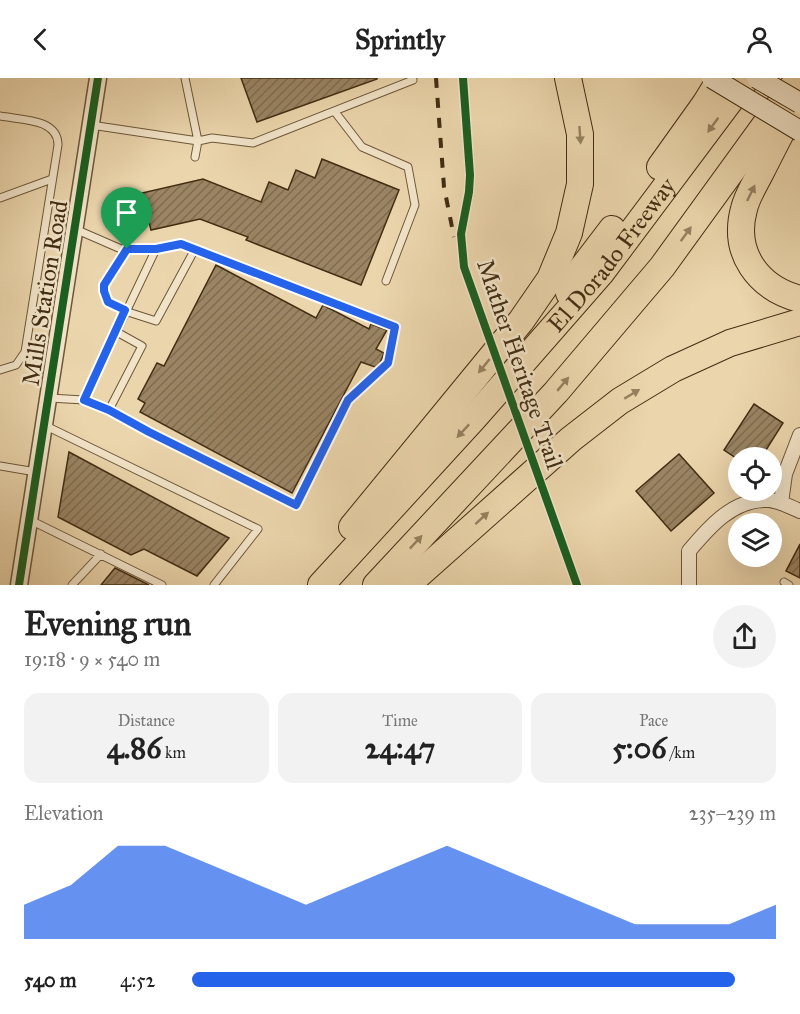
<!DOCTYPE html>
<html lang="en">
<head>
<meta charset="utf-8">
<style>
	body { margin:0; font-family:"IM FELL Great Primer",serif; background:#f2f2f2; color:#222; height:100vh; display:flex; flex-direction:column; font-size:22px; white-space:nowrap }
	* { box-sizing:border-box; margin:0 }
	p { font-size:20px; color:#767676 }
	.icon { flex:none; width:33px; height:33px; fill:none; stroke:currentColor; stroke-width:2; stroke-linecap:round; stroke-linejoin:round }
	.map { position:relative; height:507px; overflow:hidden }
	.drawer { display:flex; flex-direction:column; background:#fff; flex:1 }
	.drawer>* { flex:none }
	.buttons { position:absolute; left:728px; top:369px; display:grid; gap:12px }
	.buttons a { display:grid; place-items:center; width:54px; height:54px; border-radius:50%; background:#fff; box-shadow:0 6px 24px #0002; font-size:30px }
	.pin { position:absolute; display:grid; place-items:center; width:51px; height:51px; color:#fff; margin:-62px -26px; border-radius:50% 50% 50% 0; rotate:-45deg; box-shadow:0 0 6px #0007 }
	.pin .icon { rotate:45deg }
	.round { display:grid; place-items:center; flex:none; width:63px; height:63px; border-radius:32px; background:#f2f2f2 }
	.headline { display:flex; align-items:center; justify-content:space-between; height:102px; padding:0 24px }
	h1 { font-size:33px; font-weight:700; line-height:45px }
	.metrics { display:grid; grid-template-columns:repeat(3,1fr); gap:9px; height:102px; padding:6px 24px }
	.metrics div { display:grid; align-content:center; border-radius:15px; background:#f2f2f2; text-align:center }
	.metrics b { font-size:30px; font-weight:700 }
	.metrics small { font-size:16px; font-weight:400 }
	.metrics p { font-size:16px }
	.chart { height:168px; padding:12px 24px }
	.chart p { display:flex; justify-content:space-between }
	.chart svg { width:100%; height:108px; margin-top:6px; fill:#2563eb; opacity:.7 }
	ul { padding:0 24px; list-style:none; font-size:20px }
	li { display:grid; grid-template-columns:96px 72px 1fr; align-items:center; height:45px }
	li i { height:15px; border-radius:8px; background:#2563eb }
	header { display:flex; justify-content:space-between; align-items:center; height:78px; padding:0 24px; background:#fff; font-size:27px; font-weight:700 }
	.map>svg:first-child { display:block }
	.building { fill:url(#building-hatch); stroke:#422d13; stroke-width:1.5 }
	.lines { fill:none; stroke-linecap:round; stroke-linejoin:round }
	.service-casing { stroke:#6c5739; stroke-width:9 }
	.minor-casing { stroke:#6c5739; stroke-width:16 }
	.tertiary-casing { stroke:#6c5739; stroke-width:19 }
	.motorway-casing { stroke:#422d13; stroke-width:28 }
	.service { stroke:#f2e4c9; stroke-width:7 }
	.minor { stroke:#f2e4c9; stroke-width:14 }
	.tertiary { stroke:#f2e4c9; stroke-width:16 }
	.motorway { stroke:#ebd5ac; stroke-width:26 }
	.rail { stroke:#422d13; stroke-width:4; stroke-dasharray:10 10; stroke-linecap:butt }
	.secondary-bridge-casing { stroke:#422d13; stroke-width:22; stroke-linecap:butt }
	.secondary-bridge { stroke:#f2e4c9; stroke-width:20 }
	.cycleway-casing { stroke:#f2e4c9; stroke-width:11 }
	.cycleway { stroke:#1b5e20; stroke-width:8 }
	.oneway { fill:#968160 }
	.route-casing { stroke:#fff; stroke-width:12 }
	.route { stroke:#2563eb; stroke-width:8 }
	.labels { text-anchor:middle; stroke-width:5; stroke-linejoin:round; paint-order:stroke }
	.street-label { font-size:24px; fill:#422d13; stroke:#f2e4c9 }
</style>
</head>
<body>
<header><svg class="icon" aria-label="back" viewBox="0 0 24 24"><path d="M15 5l-7 7 7 7"/></svg>Sprintly<svg class="icon" aria-label="person" viewBox="0 0 24 24"><circle cx="12" cy="8" r="4"/><path d="M4 21q1-7 8-7t8 7"/></svg></header>
<div class="map">
<svg width="800" height="507" viewBox="0 0 800 507">
	<defs>
		<pattern id="building-hatch" width="6" height="6" patternUnits="userSpaceOnUse" patternTransform="scale(1.5)"><rect width="6" height="6" fill="#9a8463"/><path d="M-1 1l2-2M0 6l6-6M5 7l2-2" fill="none" stroke="#7f6c50"/></pattern>
	</defs>
	<rect width="100%" height="100%" fill="#ebd5ac"/>
	<filter id="stains"><feTurbulence type="fractalNoise" baseFrequency=".00333" numOctaves="4"/><feColorMatrix values="0 0 0 0 .2 0 0 0 0 .09 0 0 0 0 .02 0 0 0 .5 -.17"/></filter>
	<radialGradient id="worn" r=".72"><stop offset=".6" stop-color="#630" stop-opacity="0"/><stop offset="1" stop-color="#630" stop-opacity=".3"/></radialGradient>
	<!-- building -->
	<path class="building" d="M241,0H377V1L257,44Z
		M322,81L399,112L361,207L246,162L248,159L200,141L151,152L142,115L203,101L261,124L269,104L288,112L296,92L315,100Z
		M216,187L316,240L323,227L369,251L371,246L387,252L376,271L384,275L380,285L375,289L361,284L292,415L140,334L145,325L138,321L157,285L164,288Z
		M754,326L783,345L761,380H736L724,372Z
		M69,374L229,460L197,498L144,471L131,477L58,439Z
		M679,376L714,415L671,453L636,413Z
		M800,466V500L786,493Z
		M115,490L149,507H101Z"/>
	<g class="lines">
		<!-- service casing -->
		<g class="service-casing">
			<path id="service" d="M185,0L198,63L195,79
				M335,34L362,69L408,89L415,127L386,203
				M0,38C20,42 58,40 58,67L25,274L16,287L0,292
				M91,47L198,63L212,60L253,65L413,2
				M0,120L52,101
				M127,172L104,207L103,213L108,223L125,233L156,243L195,171
				M49,320L84,322L109,332L149,354L296,427L348,322L388,285L395,249L181,166L156,171H121L75,151
				M84,322L156,171
				M109,332L142,268L115,253
				M44,347L258,451L214,507
				M0,388L36,394
				M30,442L162,507
				M784,504L789,507
				M72,507L101,476"/>
		</g>
		<!-- minor casing -->
		<g class="minor-casing">
			<path id="minor" d="M781,425L785,396L800,357
				M689,507V473C709,449 734,420 769,422C780,423 790,429 800,433"/>
		</g>
		<!-- tertiary casing -->
		<g class="tertiary-casing">
			<path id="tertiary" d="M19,507L98,0"/>
		</g>
		<!-- motorway casing -->
		<g class="motorway-casing">
			<g id="motorway">
				<path d="M797,24C785,47 773,70 761,94C755,106 747,118 744,131C732,175 758,210 800,221"/>
				<path d="M660,89L705,26L721,0"/>
				<path d="M569,215L583,189L612,151"/>
				<path d="M352,449L521,243L550,201L569,155L580,106V56L568,0"/>
				<path id="s1" d="M321,507L474,340L601,195L747,0"/>
				<path d="M376,507L556,314L662,189L799,0"/>
				<path d="M407,507L571,361L620,323L673,291L730,265L800,244"/>
			</g>
		</g>
		<!-- service -->
		<use href="#service" class="service"/>
		<!-- minor -->
		<use href="#minor" class="minor"/>
		<!-- tertiary -->
		<use href="#tertiary" class="tertiary"/>
		<!-- motorway -->
		<use href="#motorway" class="motorway"/>
		<!-- rail -->
		<path class="rail" d="M436,0L444,109L454,159"/>
		<!-- secondary-bridge casing -->
		<g class="secondary-bridge-casing">
			<path id="secondary-bridge" d="M712,0L800,53
				M757,0L800,25"/>
		</g>
		<!-- secondary-bridge -->
		<use href="#secondary-bridge" class="secondary-bridge"/>
		<!-- cycleway casing -->
		<g class="cycleway-casing">
			<path id="cycleway" d="M463,0L470,97L469,114L461,156L464,189L577,507
				M19,507L98,0"/>
		</g>
		<!-- cycleway -->
		<use href="#cycleway" class="cycleway"/>
	</g>
	<!-- one-way arrows -->
	<defs><path id="oneway-solid" d="M-6-.8H1V-3.2L6.5 0L1 3.2V.8H-6Z" transform="scale(1.5)"/></defs>
	<g class="oneway">
		<use href="#oneway-solid" transform="translate(713 47) rotate(126)"/>
		<use href="#oneway-solid" transform="translate(580 57) rotate(86)"/>
		<use href="#oneway-solid" transform="translate(751 115) rotate(-64)"/>
		<use href="#oneway-solid" transform="translate(686 156) rotate(-54)"/>
		<use href="#oneway-solid" transform="translate(484 288) rotate(129)"/>
		<use href="#oneway-solid" transform="translate(563 306) rotate(-50)"/>
		<use href="#oneway-solid" transform="translate(632 316) rotate(-31)"/>
		<use href="#oneway-solid" transform="translate(463 353) rotate(133)"/>
		<use href="#oneway-solid" transform="translate(482 440) rotate(-42)"/>
		<use href="#oneway-solid" transform="translate(416 464) rotate(-47)"/>
	</g>
	<g class="lines">
		<!-- route casing -->
		<g class="route-casing">
			<path id="route" d="M181,166L395,249L388,285L348,322L296,427L149,354L109,332L84,322L125,232L108,224L104,213V207L127,171H156Z"/>
		</g>
		<!-- route -->
		<use href="#route" class="route"/>
	</g>
	<g class="labels">
		<!-- street labels -->
		<g class="street-label">
			<text dy="8" stroke="none"><textPath href="#s1" startOffset="440">El Dorado Freeway</textPath></text>
			<text transform="translate(45 215) rotate(-81)" y="8">Mills Station Road</text>
			<text transform="translate(520 286) rotate(71)" y="8">Mather Heritage Trail</text>
		</g>
	</g>
	<rect width="100%" height="100%" filter="url(#stains)"/>
	<rect width="100%" height="100%" fill="url(#worn)"/>
</svg>
<div class="buttons">
<a><svg class="icon" aria-label="locate" viewBox="0 0 24 24"><circle cx="12" cy="12" r="6"/><path d="M12 2v4M12 18v4M2 12h4M18 12h4"/></svg></a>
<a><svg class="icon" aria-label="layers" viewBox="0 0 24 24"><path d="M12 4l9 5-9 5-9-5zM3 14l9 5 9-5"/></svg></a>
</div>
<div class="pin" style="left:127px;top:171px;background:#1e9e55"><svg class="icon" aria-label="arrive" viewBox="0 0 24 24"><path d="M6 21V4h12l-3 4 3 4H6"/></svg></div>
</div>
<section class="drawer">
<div class="headline"><div><h1>Evening run</h1><p>19:18 · 9 × 540 m</p></div><a class="round"><svg class="icon" aria-label="share" viewBox="0 0 24 24"><path d="M12 15V3M7 8l5-5 5 5M5 13v7h14v-7"/></svg></a></div>
<div class="metrics">
<div><p>Distance</p><b>4.86<small> km</small></b></div>
<div><p>Time</p><b>24:47</b></div>
<div><p>Pace</p><b>5:06<small> /km</small></b></div>
</div>
<div class="chart"><p><span>Elevation</span>235–239 m</p>
<svg viewBox="0 0 160 44" preserveAspectRatio="none"><path d="M0 44V30L10 22L20 6L30 6L40 14L50 22L60 30L70 22L80 14L90 6L100 14L110 22L120 30L130 38L140 38L150 38L160 30V44z"/></svg>
</div>
<ul>
<li><b>540 m</b>4:52<i style="width:93%"></i></li>
</ul>
</section>
</body>
</html>
